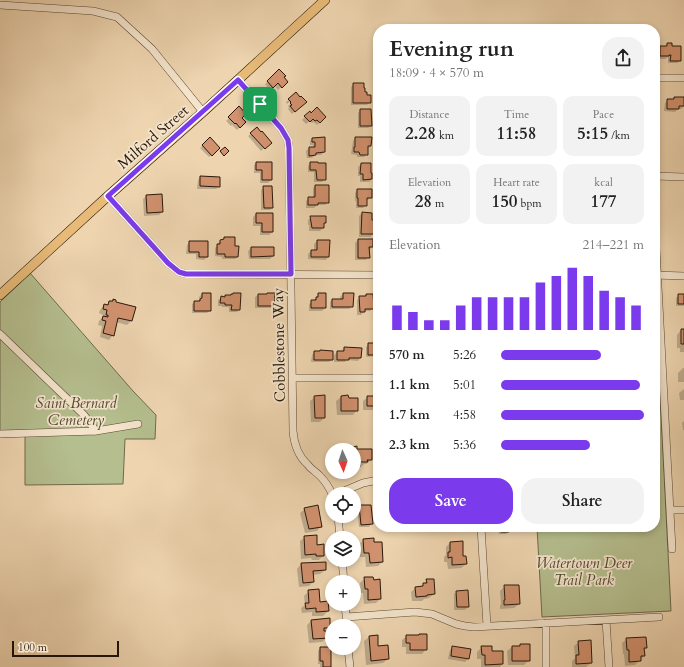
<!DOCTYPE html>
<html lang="en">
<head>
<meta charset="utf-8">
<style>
	body { margin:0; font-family:Cardo,serif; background:#f2f2f2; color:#222; height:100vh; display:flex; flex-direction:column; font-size:15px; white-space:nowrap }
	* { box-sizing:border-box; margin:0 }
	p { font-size:13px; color:#767676 }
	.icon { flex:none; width:22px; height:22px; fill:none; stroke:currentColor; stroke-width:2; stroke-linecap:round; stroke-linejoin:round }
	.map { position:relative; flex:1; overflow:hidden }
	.details { position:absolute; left:373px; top:24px; width:287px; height:508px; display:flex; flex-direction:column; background:#fff; border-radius:16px; box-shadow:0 2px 6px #0003 }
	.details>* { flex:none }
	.needle { width:26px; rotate:177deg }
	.buttons { position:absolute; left:325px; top:443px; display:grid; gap:8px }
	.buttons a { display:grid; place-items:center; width:36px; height:36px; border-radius:50%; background:#fff; box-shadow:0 2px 6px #0003; font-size:20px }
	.scale { position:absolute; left:12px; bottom:10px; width:107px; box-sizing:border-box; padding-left:4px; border:2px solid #281709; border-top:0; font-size:11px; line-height:14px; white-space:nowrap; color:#281709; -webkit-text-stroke:3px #f4e4cc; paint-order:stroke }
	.pin { position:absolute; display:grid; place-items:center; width:34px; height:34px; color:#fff; margin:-17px; border-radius:8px; box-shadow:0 2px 6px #0006 }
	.round { display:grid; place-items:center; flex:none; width:42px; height:42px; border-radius:16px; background:#f2f2f2 }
	.overview { display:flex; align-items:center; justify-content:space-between; height:68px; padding:0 16px }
	h1 { font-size:22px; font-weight:600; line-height:30px }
	.metrics { display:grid; grid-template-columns:repeat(3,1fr); gap:6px; height:68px; padding:4px 16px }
	.metrics div { display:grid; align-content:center; border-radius:10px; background:#f2f2f2; text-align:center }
	.metrics b { font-size:17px; font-weight:600 }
	.metrics small { font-size:11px; font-weight:400 }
	.metrics p { font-size:11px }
	.chart { height:112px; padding:8px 16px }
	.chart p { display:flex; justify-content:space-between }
	.chart svg { width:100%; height:72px; margin-top:4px; stroke:#7c3aed; stroke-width:6 }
	.primary-button { display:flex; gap:8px; margin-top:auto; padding:8px 16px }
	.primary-button a { flex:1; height:46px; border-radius:16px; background:#7c3aed; color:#fff; font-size:16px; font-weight:600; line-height:46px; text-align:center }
	.primary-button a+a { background:#f2f2f2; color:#222 }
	ul { padding:0 16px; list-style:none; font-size:13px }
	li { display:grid; grid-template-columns:64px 48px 1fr; align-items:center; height:30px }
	li i { height:10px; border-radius:5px; background:#7c3aed }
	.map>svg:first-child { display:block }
	.green { fill:#b5be8e; stroke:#6e6a4c }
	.shadow { fill:#0003 }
	.building { fill:#d2926f; stroke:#281709 }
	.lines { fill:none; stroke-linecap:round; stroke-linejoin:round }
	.minor-casing { stroke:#5a4633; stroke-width:8 }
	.major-casing { stroke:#281709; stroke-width:10 }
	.minor { stroke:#f4e4cc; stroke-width:7 }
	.major { stroke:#e7ba78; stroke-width:9 }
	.route-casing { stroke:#fff; stroke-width:8 }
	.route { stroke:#7c3aed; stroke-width:5 }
	.labels { text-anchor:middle; stroke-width:3.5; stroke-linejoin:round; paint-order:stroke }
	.street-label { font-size:15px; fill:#281709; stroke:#f4e4cc }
	.park-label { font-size:15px; font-style:italic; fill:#524931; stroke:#f4e4cc }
</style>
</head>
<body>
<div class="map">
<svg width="684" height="667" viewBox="0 0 684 667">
	<rect width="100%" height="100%" fill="#eed5b0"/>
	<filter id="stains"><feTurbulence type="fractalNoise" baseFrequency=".005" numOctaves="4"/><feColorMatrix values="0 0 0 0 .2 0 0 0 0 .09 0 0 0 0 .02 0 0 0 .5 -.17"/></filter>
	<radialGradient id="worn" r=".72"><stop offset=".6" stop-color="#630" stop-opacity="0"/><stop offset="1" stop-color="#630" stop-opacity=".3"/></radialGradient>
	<!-- green -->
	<path class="green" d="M30,273L133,391L156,415L155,439H125L123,484L25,485V436L0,437V302Z
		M655,383L659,387L660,394L671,611L542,617L537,527H655Z"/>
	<!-- shadow -->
	<path class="shadow" d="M668,44L671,47L680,61L677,63H668V57L665,59H658V50L661,47H665Z
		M279,71L283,77L287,82L278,90L274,85L270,90L265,84Z
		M354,84L370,102L367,105H351V87Z
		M296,94L300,98L301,97L306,102L292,114L288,109L289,108L288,106L294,100L293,99L287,104L286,102Z
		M674,98H684V106L681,109H678L675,112L664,111L665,103L668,100H672Z
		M239,108L241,118L245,122L237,130L232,125L231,126L226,121Z
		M360,110L371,126L368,128H358V113Z
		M310,112L311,114L325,117L317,125L314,122L312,123L310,121L306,124L302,120Z
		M261,133L271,142L261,151L248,136L251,134Z
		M355,138L370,146L368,149L367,154L364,157H357V155L351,154L353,141Z
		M210,139L219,148L209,157L200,148Z
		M312,139L324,152L321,155H315L312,158H307L306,151L309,148H313V145H310V141Z
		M256,163H271V180L268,183H260V173H254V165Z
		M310,163L325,179L322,182H314V172H308V166Z
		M361,164L372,179L369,182H360V176H358V167Z
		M200,177L219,186L216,189H197L198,180Z
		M315,186L328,202L325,205H317L314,208H306V201L309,198H313V188Z
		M264,187L272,208L270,210H261V190Z
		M357,190L371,197L368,200H366V205L363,208H356V201H355V193Z
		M146,196L162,212L159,215L144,216L143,199Z
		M362,213L373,234L370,237H359V216Z
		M256,214L272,232L269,235H260V226H253V217Z
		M311,217L325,222L323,225V228L320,231H309V225H308V220Z
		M224,238L234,247L237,257L235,259H222V257L215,256V248L218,245V243Z
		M358,240H372V247L369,250V257L366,260H355V243Z
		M317,241L328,257L326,260L308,259V254L311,251H314V244Z
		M190,242L207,257L204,260L196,259V254H186L187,245Z
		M251,248L273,256L270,259H249L248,251Z
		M202,294L210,310L207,313H192V304L195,302H198L199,300V297Z
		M233,294L239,309L237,312H229V307H222V306H218V300L221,298L231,295Z
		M319,294L325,308L322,311H309V304L316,298V297Z
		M343,294L352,306L349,309H330V302L332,300H340V297Z
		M258,295L273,305L271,308H255V297Z
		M366,295L373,308L370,311H364L361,315H357V300L360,297H364Z
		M679,295H684V306H676V298Z
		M113,300L115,303L131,321L127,325L116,322L113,335L109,340L100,337L102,326L98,325L99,321L103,317V315L99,313L100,310L104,305L106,306L110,302H111Z
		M681,330H684V352H680V348H677V335Z
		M369,344H378V362H376V356L366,357V347Z
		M344,348L360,358L358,361L347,360L345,362H334V355L337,352H341Z
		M314,352L332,360L329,362H311L312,355Z
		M683,368H684V382H678V373Z
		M684,389V400H680L679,393Z
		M348,396L357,410L353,415H337L336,401L341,397Z
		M315,397L324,418L320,422H311L310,401Z
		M368,397H378V413L377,414H373V410H363V401Z
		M684,421V430H683L682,423Z
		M356,447V450L371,460L366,464H364L362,466H360L354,471V450H350L353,448Z
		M378,452V463H376V454Z
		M360,506L371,524L369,527H359L357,509Z
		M305,509L321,526L317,531L305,533L300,513Z
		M498,527H515L512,530H508L506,534H499Z
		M305,537L316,546L323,556L319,560H312L311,558L301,559L300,541Z
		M363,540L373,543L382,562L378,566L366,567L365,557H360L359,545Z
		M450,543L462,557L466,564L461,568L448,569L447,562H444V557L446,555V547Z
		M325,563V570L320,574L313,575V582L309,586L299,587L297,569L301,564Z
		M365,578L380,599L376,603L364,604L363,593H361L360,583Z
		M427,580L434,594L429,598L424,599L422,601H412L411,592L416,587H421Z
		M505,586L519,604L514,608L500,609V605L501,604L500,591Z
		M309,591L328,611L323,616H312V612L302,613L301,608L305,605L304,596Z
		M457,592L468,607L465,610H454V594Z
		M311,621L329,627L325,632L327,637L322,642L309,643L307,625Z
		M377,636L378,647L388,659L383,663L366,665L364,641L369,637Z
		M407,636L426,649L422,654H406V647H402V640Z
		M627,639L646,648L643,650L644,656L635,665L625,666L624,654H623L622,643Z
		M579,642L591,663L586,667H572V661L575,658L574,646Z
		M520,645L529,660L524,665H508L507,651L512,647H519Z
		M453,647L468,659L465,662L448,659L450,650Z
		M482,647L491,652H502V664L500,667H481V659H477V652Z
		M320,648L330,667H320V664H318V651Z"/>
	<!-- building -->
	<path class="building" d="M667,43H672V46H681V61H670L671,55H669V56H660V46H667Z
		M279,69L286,76L284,77L288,82L282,88L278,83L273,88L267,81Z
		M353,83H364V88H365V92H367V95H371V103H353Z
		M296,92L300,97L301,96L307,102L295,112L290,106L292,105L290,103L291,102L288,99Z
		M674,97H684V106H679V109H667V99H674Z
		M239,106L246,114L242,118L246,122L240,128L236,123L235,124L228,117Z
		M317,107L326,117L320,123L317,120L315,121L313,119L310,122L304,116L310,111L311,113Z
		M360,109H371L372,126H360Z
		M257,127L261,132L262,131L272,143L265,149L250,133Z
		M210,137L220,148L212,156L202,145Z
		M325,137V152L316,153V155L309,156V147H315V142H312V138Z
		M355,137H372L371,146H368V155H360L359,152H354V147H355Z
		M225,147L229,151L224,156L220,151Z
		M256,162H272V180H262V170H256Z
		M310,162H318V163H326V180H317L316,170H310Z
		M361,163H371V173H372V179L363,180V174H360Z
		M200,176L220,177V187L200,186Z
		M315,185H329V203H318V205H308V197H315Z
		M263,186H272L273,208H264Z
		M357,189H372V198H367V206H358V198H357Z
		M162,194L163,212L147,213L146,195Z
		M362,212L372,213V220H374V234H361Z
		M256,213H273V232H262V223H256Z
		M310,216H326V223H324V228H312Z
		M224,237H235V246H239L238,257H225V254H217V244H220V240L224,239Z
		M358,239H373V247H369L370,258H358Z
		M317,240H330L329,257H311V250H317Z
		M189,241H208V257H199V252H189Z
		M251,247H274V256L251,257Z
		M202,293H211V311H194V301H200V299L202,298Z
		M233,293H241L240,310H231L232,305H225V303H220L221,296L225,297V295H231V294H233Z
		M267,293H275L274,306H258V294H267Z
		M318,293H326V308H311V300H316V297H318Z
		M343,293H354L353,307H332V299H343Z
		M366,294H373L374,309H365V312H360L359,296H366Z
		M678,294H684V304H678Z
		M113,299L116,300V302L136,307L132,321L118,318L114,336L103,333L106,321L102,320L103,316L108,317V315H106L107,310L103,309L104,304L108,305L109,301H113Z
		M681,329H684V344H681Z
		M368,343H378V354L374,353V355H368Z
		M344,347L362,348L361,358H349V360H337V351H344Z
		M320,350L333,351V360H314V351H320Z
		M325,395V418H315L314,396Z
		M348,395L349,398H358V411H341V396Z
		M367,396H378V410H377V406H367Z
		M357,446V449H372V460H367L368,462H360V467H354V450H353V447Z
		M318,505L322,527L309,529L304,508Z
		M359,505H371L373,524L361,525Z
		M501,527H516V528H509V532H501Z
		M317,535V545L324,544V556H316V554L305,555L304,536Z
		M374,538V542H382L383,562L370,563L369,553H364L363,539Z
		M463,541V556H466L467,564L452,565V557L448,558V552H450V542Z
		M326,562V570L313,571L314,582L303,583L301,563Z
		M364,577H373L374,580L380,579L381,599L368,600V589H365Z
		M426,579H434L435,594L427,595V596L416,597L415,587L423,586V583H427Z
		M504,585H519L520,604L504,605V600H505Z
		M319,589L320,602L328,601L329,611L316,612V608L306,609L305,603H309L308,590Z
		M468,590L469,607H457L456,591Z
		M330,618V628H324V631H327L328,638L313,639L311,620Z
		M419,634H427V650H410V643H406V635H419Z
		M378,635V646L388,645L389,659L371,661L369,636Z
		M646,637L647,648H644L645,656H641V661L629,662V650H627L626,638Z
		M591,640L592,663L576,664V655H579L578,641Z
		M520,644H530V661H512V646H520Z
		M452,646L471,649L469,659L451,656Z
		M481,646H492V651H503V664L485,665V655H482Z
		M320,647H331V667H323V661H320Z"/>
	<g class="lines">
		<!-- minor casing -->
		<g class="minor-casing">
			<path id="minor" d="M0,5L93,11L117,17L152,49L203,112
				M655,78H684
				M238,80L281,128L288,140L289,148L293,431C294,444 298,456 308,465C311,469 316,472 320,476C325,481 329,487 332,494
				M655,176L684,177
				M108,196L168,263L179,272L186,274L378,275
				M655,230L672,549
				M655,275L684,276
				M0,334L84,415L96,431
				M292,378H378
				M0,434L96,431L138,424
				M337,494L363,483L378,480
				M670,510H684
				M338,516L340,538
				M481,527L487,626
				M342,560L344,582
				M345,604L347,626
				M346,617L415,612L432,614L456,624L465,626L474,627L659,617
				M606,620L609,667
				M546,623V667
				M348,648L350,667"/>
		</g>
		<!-- major casing -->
		<g class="major-casing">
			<path id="major" d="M0,295L108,196L203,112L325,0"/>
		</g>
		<!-- minor -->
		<use href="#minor" class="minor"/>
		<!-- major -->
		<use href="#major" class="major"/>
	</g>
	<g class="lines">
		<!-- route casing -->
		<g class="route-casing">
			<path id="route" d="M238,80L281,128L288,140L289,148L291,274H186L179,272L168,263L108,196Z"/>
		</g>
		<!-- route -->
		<use href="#route" class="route"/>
	</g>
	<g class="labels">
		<!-- street labels -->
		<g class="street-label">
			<text transform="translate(153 137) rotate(-41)" y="5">Milford Street</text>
			<text transform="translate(279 345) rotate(-91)" y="5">Cobblestone Way</text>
		</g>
		<!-- park labels -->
		<g class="park-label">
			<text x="76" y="408">Saint Bernard<tspan x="76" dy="17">Cemetery</tspan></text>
			<text x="584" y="568">Watertown Deer<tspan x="584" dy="17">Trail Park</tspan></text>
		</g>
	</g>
	<rect width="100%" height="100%" filter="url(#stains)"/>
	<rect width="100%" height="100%" fill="url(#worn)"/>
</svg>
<div class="buttons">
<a><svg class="needle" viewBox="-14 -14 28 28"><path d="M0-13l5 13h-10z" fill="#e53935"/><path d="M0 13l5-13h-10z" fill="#767676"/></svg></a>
<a><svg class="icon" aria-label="locate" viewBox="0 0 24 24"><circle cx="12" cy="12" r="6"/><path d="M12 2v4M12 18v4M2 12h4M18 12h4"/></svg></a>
<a><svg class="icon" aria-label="layers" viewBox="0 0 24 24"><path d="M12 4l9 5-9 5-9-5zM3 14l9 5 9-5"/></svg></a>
<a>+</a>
<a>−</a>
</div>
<div class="scale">100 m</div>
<div class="pin" style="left:260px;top:104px;background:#1e9e55"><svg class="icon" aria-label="arrive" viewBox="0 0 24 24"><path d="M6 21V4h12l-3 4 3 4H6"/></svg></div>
<section class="details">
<div class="overview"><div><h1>Evening run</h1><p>18:09 · 4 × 570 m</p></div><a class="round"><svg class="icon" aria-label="share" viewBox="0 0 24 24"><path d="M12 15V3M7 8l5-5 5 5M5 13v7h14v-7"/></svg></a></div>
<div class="metrics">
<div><p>Distance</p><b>2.28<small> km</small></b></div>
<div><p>Time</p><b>11:58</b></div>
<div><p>Pace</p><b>5:15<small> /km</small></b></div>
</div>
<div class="metrics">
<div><p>Elevation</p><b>28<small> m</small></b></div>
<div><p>Heart rate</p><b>150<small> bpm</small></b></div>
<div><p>kcal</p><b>177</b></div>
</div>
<div class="chart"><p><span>Elevation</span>214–221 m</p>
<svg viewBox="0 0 160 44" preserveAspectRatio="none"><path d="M5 44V29M15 44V33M25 44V38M35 44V38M45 44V29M55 44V24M65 44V24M75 44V24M85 44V24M95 44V15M105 44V11M115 44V6M125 44V11M135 44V20M145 44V24M155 44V29"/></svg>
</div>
<ul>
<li><b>570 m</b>5:26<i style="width:70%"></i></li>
<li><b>1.1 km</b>5:01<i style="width:97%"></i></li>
<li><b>1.7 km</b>4:58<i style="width:100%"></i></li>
<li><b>2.3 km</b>5:36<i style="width:62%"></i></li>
</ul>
<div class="primary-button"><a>Save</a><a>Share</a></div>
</section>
</div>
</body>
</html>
